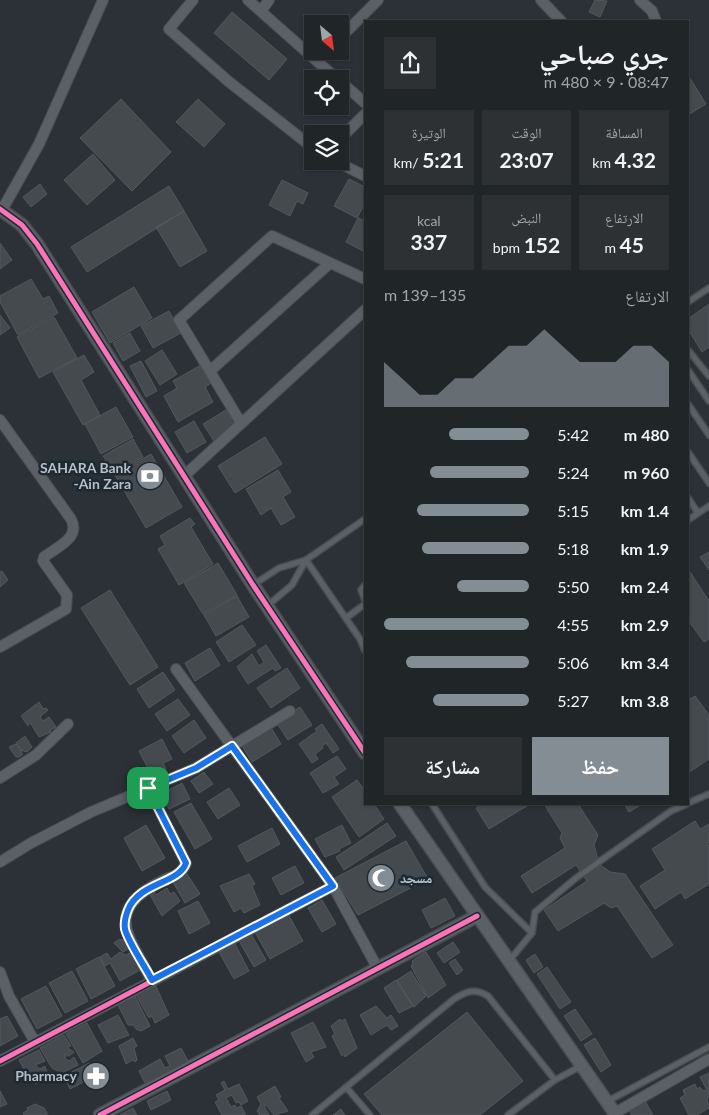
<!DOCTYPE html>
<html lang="ar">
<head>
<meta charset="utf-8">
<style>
	body { margin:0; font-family:Lato,"Noto Naskh Arabic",sans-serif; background:#2d3134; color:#f1f3f6; direction:rtl; height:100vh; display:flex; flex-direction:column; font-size:19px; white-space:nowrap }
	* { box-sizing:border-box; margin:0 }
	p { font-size:16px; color:#a2a5a8 }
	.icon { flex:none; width:28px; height:28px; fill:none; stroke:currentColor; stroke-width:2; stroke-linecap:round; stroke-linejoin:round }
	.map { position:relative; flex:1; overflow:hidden; direction:ltr }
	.panel { position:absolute; left:364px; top:20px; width:325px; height:785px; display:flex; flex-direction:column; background:#202528; border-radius:0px; box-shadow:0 1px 4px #0004,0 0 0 1px #3d4245; direction:rtl }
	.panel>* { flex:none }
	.needle { width:32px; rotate:152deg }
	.tools { position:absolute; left:304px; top:15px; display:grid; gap:10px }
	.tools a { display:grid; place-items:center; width:45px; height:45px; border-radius:0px; background:#202528; box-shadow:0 1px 4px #0004,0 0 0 1px #3d4245; font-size:25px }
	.pin { position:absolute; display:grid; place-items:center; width:42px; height:42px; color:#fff; margin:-21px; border-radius:10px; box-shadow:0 2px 8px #0006 }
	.round { display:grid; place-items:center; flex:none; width:52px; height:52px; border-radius:0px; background:#2d3134 }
	.head { display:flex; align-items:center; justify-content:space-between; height:85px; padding:0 20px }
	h1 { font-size:28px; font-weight:700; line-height:38px }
	.figures { display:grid; grid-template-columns:repeat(3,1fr); gap:8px; height:85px; padding:5px 20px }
	.figures div { display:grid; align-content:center; border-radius:0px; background:#2d3134; text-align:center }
	.figures b { font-size:21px; font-weight:700 }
	.figures small { font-size:14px; font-weight:400 }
	.figures p { font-size:14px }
	.chart { height:140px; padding:10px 20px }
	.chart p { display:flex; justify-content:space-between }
	.chart svg { width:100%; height:90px; margin-top:5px; fill:#858d94; opacity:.7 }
	.action { display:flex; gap:10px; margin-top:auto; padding:10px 20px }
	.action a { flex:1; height:58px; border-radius:0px; background:#858d94; color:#fff; font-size:20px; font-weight:700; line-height:58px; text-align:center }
	.action a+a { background:#2d3134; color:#f1f3f6 }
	ul { padding:0 20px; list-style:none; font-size:16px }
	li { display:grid; grid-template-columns:80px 60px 1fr; align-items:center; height:38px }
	li i { height:12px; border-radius:6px; background:#858d94 }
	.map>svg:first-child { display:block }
	.building { fill:#444a4e; stroke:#52595e }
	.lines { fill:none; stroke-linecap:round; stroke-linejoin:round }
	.service-casing { stroke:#484d51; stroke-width:8 }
	.minor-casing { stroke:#484d51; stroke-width:12 }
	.tertiary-casing { stroke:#484d51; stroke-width:15 }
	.service { stroke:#5a6065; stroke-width:5 }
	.minor { stroke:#5a6065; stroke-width:10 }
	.tertiary { stroke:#5a6065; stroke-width:12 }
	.cycleway-casing { stroke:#1e2931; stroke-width:8 }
	.cycleway { stroke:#fb73b8; stroke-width:5 }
	.route-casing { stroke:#fff; stroke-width:10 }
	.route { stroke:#1a73e8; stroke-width:6 }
	.labels { text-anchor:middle; stroke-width:5; stroke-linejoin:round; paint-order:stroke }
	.poi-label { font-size:14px; font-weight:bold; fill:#b5bfc7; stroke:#1e2931; text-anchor:end }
</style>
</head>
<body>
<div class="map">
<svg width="709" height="1115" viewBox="0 0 709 1115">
	<rect width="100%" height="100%" fill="#2b3136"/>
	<!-- building -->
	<path class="building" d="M595,0L607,1L600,17L589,12Z
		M232,12L287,59L269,80L214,33Z
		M688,75L706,104L688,115Z
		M121,99L171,152L132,191L80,138Z
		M198,99L225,124L204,147L176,122Z
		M93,154L115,180L87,205L64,180Z
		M349,179L365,187V203L357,218L334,206Z
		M282,180L308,193L303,204L297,201L290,216L269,205Z
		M40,184L47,194L31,207L23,197Z
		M169,186L184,211L87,272L71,247Z
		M184,211L207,251L180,267L156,227Z
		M358,218L365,221V252L346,242Z
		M0,243L12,260L0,269Z
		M31,279L43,299L49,296L58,313L18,335L0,302V296Z
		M134,287L152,318L110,343L92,312Z
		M709,304V347L702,352L688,329V319Z
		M169,311L181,333L153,348L141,326Z
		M0,315L10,328L0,335Z
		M54,317L77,358L39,378L17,337Z
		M130,333L140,351L123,361L113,343Z
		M162,350L177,374L160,385L145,361Z
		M84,355L94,372L81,380L100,415L83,425L53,372Z
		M141,361L157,391L146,397L130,366Z
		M201,365L211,383L205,387L213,402L178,422L164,396L177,388L173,381Z
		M116,407L133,437L101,454L85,424Z
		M229,408L239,425L214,441L203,424Z
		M194,421L206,442L187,453L175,432Z
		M265,437L282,464L235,493L218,466Z
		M133,439L143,457L114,474L103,456Z
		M151,454L182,507L146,528L115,475Z
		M278,470L291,492L283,497L295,517L281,525L271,508L261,515L246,489Z
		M190,518L195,524L191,527L213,564L179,585L158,549L165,545L160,536Z
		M709,552V570L700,557Z
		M218,563L237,595L203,614L184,583Z
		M688,569L709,601V639L704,642L688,620Z
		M2,571L8,580L0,587V572Z
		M110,590L158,667L130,685L81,608Z
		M237,596L249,617L216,636L204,615Z
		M242,625L256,645L229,662L216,642Z
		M266,645L281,668L275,671L273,668L248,684L237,667L252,654L259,666L264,662L257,651Z
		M210,648L220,665L195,681L185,663Z
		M287,668L300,688L271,708L257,688Z
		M163,672L175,690L149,708L137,689Z
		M695,696L709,715V759L688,773V700Z
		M178,699L190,715L167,731L155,714Z
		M39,702L43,709L46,708L48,710L40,717L43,721L49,717L56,727L50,730L51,732L39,737L31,724L29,723L28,726L21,716Z
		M300,707L312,725L288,740L276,722Z
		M194,720L206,738L184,753L172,736Z
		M322,724L339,749L333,753L326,743L322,746L323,748L315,754L318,759L312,763L299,744L317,731L315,729Z
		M270,726L281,744L252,762L241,744Z
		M25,736L32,747L27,752L20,750L16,743Z
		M162,739L172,759L163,763L166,769L152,776L139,751Z
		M16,744L23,750L20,752L23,754L19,757H16L9,747Z
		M337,756L346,769L334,777L339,784L323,793L310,773Z
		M204,772L213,784L199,793L191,781Z
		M357,780L365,791V804H374L384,819L359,837L332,797Z
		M182,783L190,799L169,809L161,794Z
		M229,788L240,805L218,819L207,802Z
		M191,803L212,839L195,849L174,812Z
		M482,804H530L489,829L476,808Z
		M544,804H578L598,835L594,845L599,864L610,872L625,874L673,945L652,958L617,906L611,908L604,903L558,931L544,910L587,881L576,865L532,893L521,876L565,848L560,838L562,833Z
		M624,804H642L629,812Z
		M695,821L700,829L709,824V842L707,843L709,847V884L685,899L681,892L655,909L640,886L665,870L652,849Z
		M387,823L396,836L344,870L336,857Z
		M146,825L165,858L142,871L124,838Z
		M342,825L351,843L339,849L340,851L325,857L315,839Z
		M272,828L280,844L247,862L238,846Z
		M406,841L428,879L358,915L335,878Z
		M295,866L304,883L281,895L272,878Z
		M187,874L200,894L185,903L173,882Z
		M249,874L255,884L252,886L260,905L244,913L241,908L234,912L220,886Z
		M167,888L170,894L174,892L180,901L162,916L149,893L153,890L156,895Z
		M445,898L455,916L431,928L422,910Z
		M322,900L336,924L322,932L308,908Z
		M198,901L210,923L189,934L178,911Z
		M288,914L303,941L270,959L255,932Z
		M251,934L266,960L254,967L239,941Z
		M120,939L129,943L131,947L123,952L114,943Z
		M453,942L460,952L444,963L437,953Z
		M235,944L249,971L234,979L219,952Z
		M134,951L144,968L120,981L110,963L105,966L100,957L107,953L111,959L120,952L126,955Z
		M426,952L446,985L428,998L411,966L413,964L412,961Z
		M535,954L543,967L534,973L526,960Z
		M99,957L115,986L91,999L76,969Z
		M455,959L463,970L457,975L449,963Z
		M547,967L571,1002L560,1009L537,974Z
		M72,971L88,1001L65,1013L49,983Z
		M411,971L426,996L414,1007L397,980Z
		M396,980L413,1006L399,1013L384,988Z
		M154,982L169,1015L155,1023L152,1016L149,1018L135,993Z
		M46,986L62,1016L37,1029L21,999Z
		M134,994L150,1026L141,1031L136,1029L133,1025H128L117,1003Z
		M376,1006L387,1018L391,1015L398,1026L391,1030L387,1025L371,1035L360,1015Z
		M575,1009L592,1034L581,1041L564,1016Z
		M467,1012L523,1081L480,1115H382L364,1094Z
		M118,1015L129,1035L108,1043L98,1025Z
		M7,1016L18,1036L0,1046V1019Z
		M340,1019L341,1021L345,1019L357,1048L345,1057L344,1054L342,1056L332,1036L335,1034L331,1026Z
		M313,1022L326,1047L311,1052L314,1057L306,1062L291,1033Z
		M87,1023L102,1051L83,1063L66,1034Z
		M64,1035L71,1046L68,1047L69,1049L74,1052L69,1056L65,1054L66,1057L64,1058L69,1061L74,1057L78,1065L62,1073L52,1068L40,1048Z
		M133,1038L137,1046L134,1048L137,1060L135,1062L133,1060L126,1064L119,1046Z
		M595,1038L611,1065L601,1072L584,1045Z
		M181,1048L189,1063L167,1072L146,1085L139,1071L160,1059L165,1068L170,1066L165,1056Z
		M39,1050L45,1061L35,1065L40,1069L45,1066L48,1078L36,1084L32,1077L29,1078L19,1060Z
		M89,1063L95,1076L70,1089L64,1076Z
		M709,1073V1094L700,1077Z
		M224,1081L228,1089L239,1084L248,1101L241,1105L239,1102L236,1103L232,1095L226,1098L231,1107L235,1105L236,1108L241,1106L246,1115H222L215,1102L219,1100L216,1095L225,1090L221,1083Z
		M695,1084L697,1089L700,1087L703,1091L705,1090L709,1093V1097L707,1099L709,1108L697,1115H689L680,1098L685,1095L683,1090Z
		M275,1086L281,1097L279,1098L288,1111L274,1115L266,1105L264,1106L269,1115H260L257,1111L261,1104L257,1097Z
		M0,1091L7,1104L0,1107Z
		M167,1091L171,1100L151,1110L147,1101Z
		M644,1099L653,1115H632L628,1108Z
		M35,1104L44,1108L48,1115H24L23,1113L28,1110L27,1108Z
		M133,1108L137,1115H120Z
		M341,1109L345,1115H333Z"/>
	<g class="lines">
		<!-- service casing -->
		<g class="service-casing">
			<path id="service" d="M688,302L709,288
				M688,350L709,376
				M688,370L709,401
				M688,404L709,435
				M688,452L709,483
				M688,498L698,513
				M365,519L306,560L360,639L365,651
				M688,520L709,506
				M253,585L279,568L306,560
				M365,585L361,590L365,600
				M267,606L292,585L306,560
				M346,618L365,604
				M688,803L709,794
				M432,804L485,887L532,933
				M509,961L532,933L535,912L576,878L671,811L687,804
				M346,1087L370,1115
				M608,1101L709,1047
				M312,1115L454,999C467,991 474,988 488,996L555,1080
				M508,1115L555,1080L581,1066"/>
		</g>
		<!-- minor casing -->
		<g class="minor-casing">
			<path id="minor" d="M193,0L169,29L228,81L312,147
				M248,0L337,79
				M541,0L561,21
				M640,0L652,11L656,21
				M261,11L269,0
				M340,38L378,0
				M317,60L326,51
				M340,81L365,103
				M340,139L365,114
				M335,161L365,176
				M2,210L39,144L103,0
				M210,371L330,263
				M0,420L71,519C81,538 57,547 44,557L43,561L67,595L66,609L0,647
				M241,423L179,320L272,236L365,279
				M184,476L365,310
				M176,669L333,886L378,969
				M0,778L36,755L68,724
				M148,788L186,863C183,873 174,876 166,879C103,909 127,933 152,981
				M0,862L31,843L91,812L196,768L290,711
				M0,972L9,996L35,1042
				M0,1061L333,886
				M615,1113L709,1059"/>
		</g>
		<!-- tertiary casing -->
		<g class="tertiary-casing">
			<path id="tertiary" d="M0,209L22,225L37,244L253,585L365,753
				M400,804L616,1115
				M100,1115L477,916"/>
		</g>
		<!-- service -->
		<use href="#service" class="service"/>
		<!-- minor -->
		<use href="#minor" class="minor"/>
		<!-- tertiary -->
		<use href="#tertiary" class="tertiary"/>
		<!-- cycleway casing -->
		<g class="cycleway-casing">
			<path id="cycleway" d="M0,209L22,225L37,244L253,585L365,753
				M0,1061L333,886
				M100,1115L477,916"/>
		</g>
		<!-- cycleway -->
		<use href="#cycleway" class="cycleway"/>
	</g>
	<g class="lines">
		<!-- route casing -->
		<g class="route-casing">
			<path id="route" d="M232,746L333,886L152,980C146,968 128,942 125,929C124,923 126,915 128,910C139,882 179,884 186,863L148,788L196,768Z"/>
		</g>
		<!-- route -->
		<use href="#route" class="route"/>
	</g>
	<!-- icons -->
	<defs>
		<g id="bank-disc" transform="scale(1.4375)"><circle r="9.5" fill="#858d94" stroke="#1e2931"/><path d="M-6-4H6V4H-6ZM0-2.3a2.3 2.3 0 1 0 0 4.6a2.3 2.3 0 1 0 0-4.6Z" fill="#fff"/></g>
		<g id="mosque-disc" transform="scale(1.4375)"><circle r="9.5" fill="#858d94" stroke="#1e2931"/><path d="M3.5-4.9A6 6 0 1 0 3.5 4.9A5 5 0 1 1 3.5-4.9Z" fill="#fff"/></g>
		<g id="pharmacy-disc" transform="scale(1.4375)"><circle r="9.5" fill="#858d94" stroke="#1e2931"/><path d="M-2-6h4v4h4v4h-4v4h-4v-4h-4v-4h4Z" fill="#fff"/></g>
	</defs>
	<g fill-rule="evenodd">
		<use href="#bank-disc" x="150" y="476"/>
		<use href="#mosque-disc" x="381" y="878"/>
		<use href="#pharmacy-disc" x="96" y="1076"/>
	</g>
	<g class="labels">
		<!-- poi labels -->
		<g class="poi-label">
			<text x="131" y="473">SAHARA Bank<tspan x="131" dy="16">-Ain Zara</tspan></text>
			<text x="400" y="883" text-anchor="start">مسجد</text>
			<text x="77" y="1081">Pharmacy</text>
		</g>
	</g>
</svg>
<div class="tools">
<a><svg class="needle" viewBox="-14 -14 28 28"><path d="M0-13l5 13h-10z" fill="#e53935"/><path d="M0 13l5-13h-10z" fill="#a2a5a8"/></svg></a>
<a><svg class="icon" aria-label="locate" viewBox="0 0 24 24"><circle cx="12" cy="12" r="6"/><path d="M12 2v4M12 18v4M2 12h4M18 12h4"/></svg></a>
<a><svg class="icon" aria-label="layers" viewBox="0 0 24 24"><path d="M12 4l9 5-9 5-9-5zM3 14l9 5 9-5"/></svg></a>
</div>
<div class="pin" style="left:148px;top:788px;background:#1e9e55"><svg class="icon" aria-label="arrive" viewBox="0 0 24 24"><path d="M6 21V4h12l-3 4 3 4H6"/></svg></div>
<section class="panel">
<div class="head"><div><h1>جري صباحي</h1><p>08:47 · 9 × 480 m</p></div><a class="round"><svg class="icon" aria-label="share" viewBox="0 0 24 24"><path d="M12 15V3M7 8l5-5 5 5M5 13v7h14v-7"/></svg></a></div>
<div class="figures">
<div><p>المسافة</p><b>4.32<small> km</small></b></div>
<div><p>الوقت</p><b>23:07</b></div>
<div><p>الوتيرة</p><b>5:21<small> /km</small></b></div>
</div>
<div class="figures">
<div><p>الارتفاع</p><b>45<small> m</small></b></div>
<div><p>النبض</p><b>152<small> bpm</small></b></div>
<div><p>kcal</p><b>337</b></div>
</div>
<div class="chart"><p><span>الارتفاع</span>135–139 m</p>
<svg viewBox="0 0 160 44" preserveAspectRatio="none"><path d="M0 44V22L10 30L20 38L30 38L40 30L50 30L60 22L70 14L80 14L90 6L100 14L110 22L120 22L130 22L140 14L150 14L160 22V44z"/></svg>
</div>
<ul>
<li><b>480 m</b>5:42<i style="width:55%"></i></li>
<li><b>960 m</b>5:24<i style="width:68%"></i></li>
<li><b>1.4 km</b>5:15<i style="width:77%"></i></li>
<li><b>1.9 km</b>5:18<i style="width:74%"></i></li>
<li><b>2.4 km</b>5:50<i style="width:50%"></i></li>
<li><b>2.9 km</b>4:55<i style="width:100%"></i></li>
<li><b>3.4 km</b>5:06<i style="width:85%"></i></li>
<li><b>3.8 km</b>5:27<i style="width:66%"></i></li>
</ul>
<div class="action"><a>حفظ</a><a>مشاركة</a></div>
</section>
</div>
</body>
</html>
